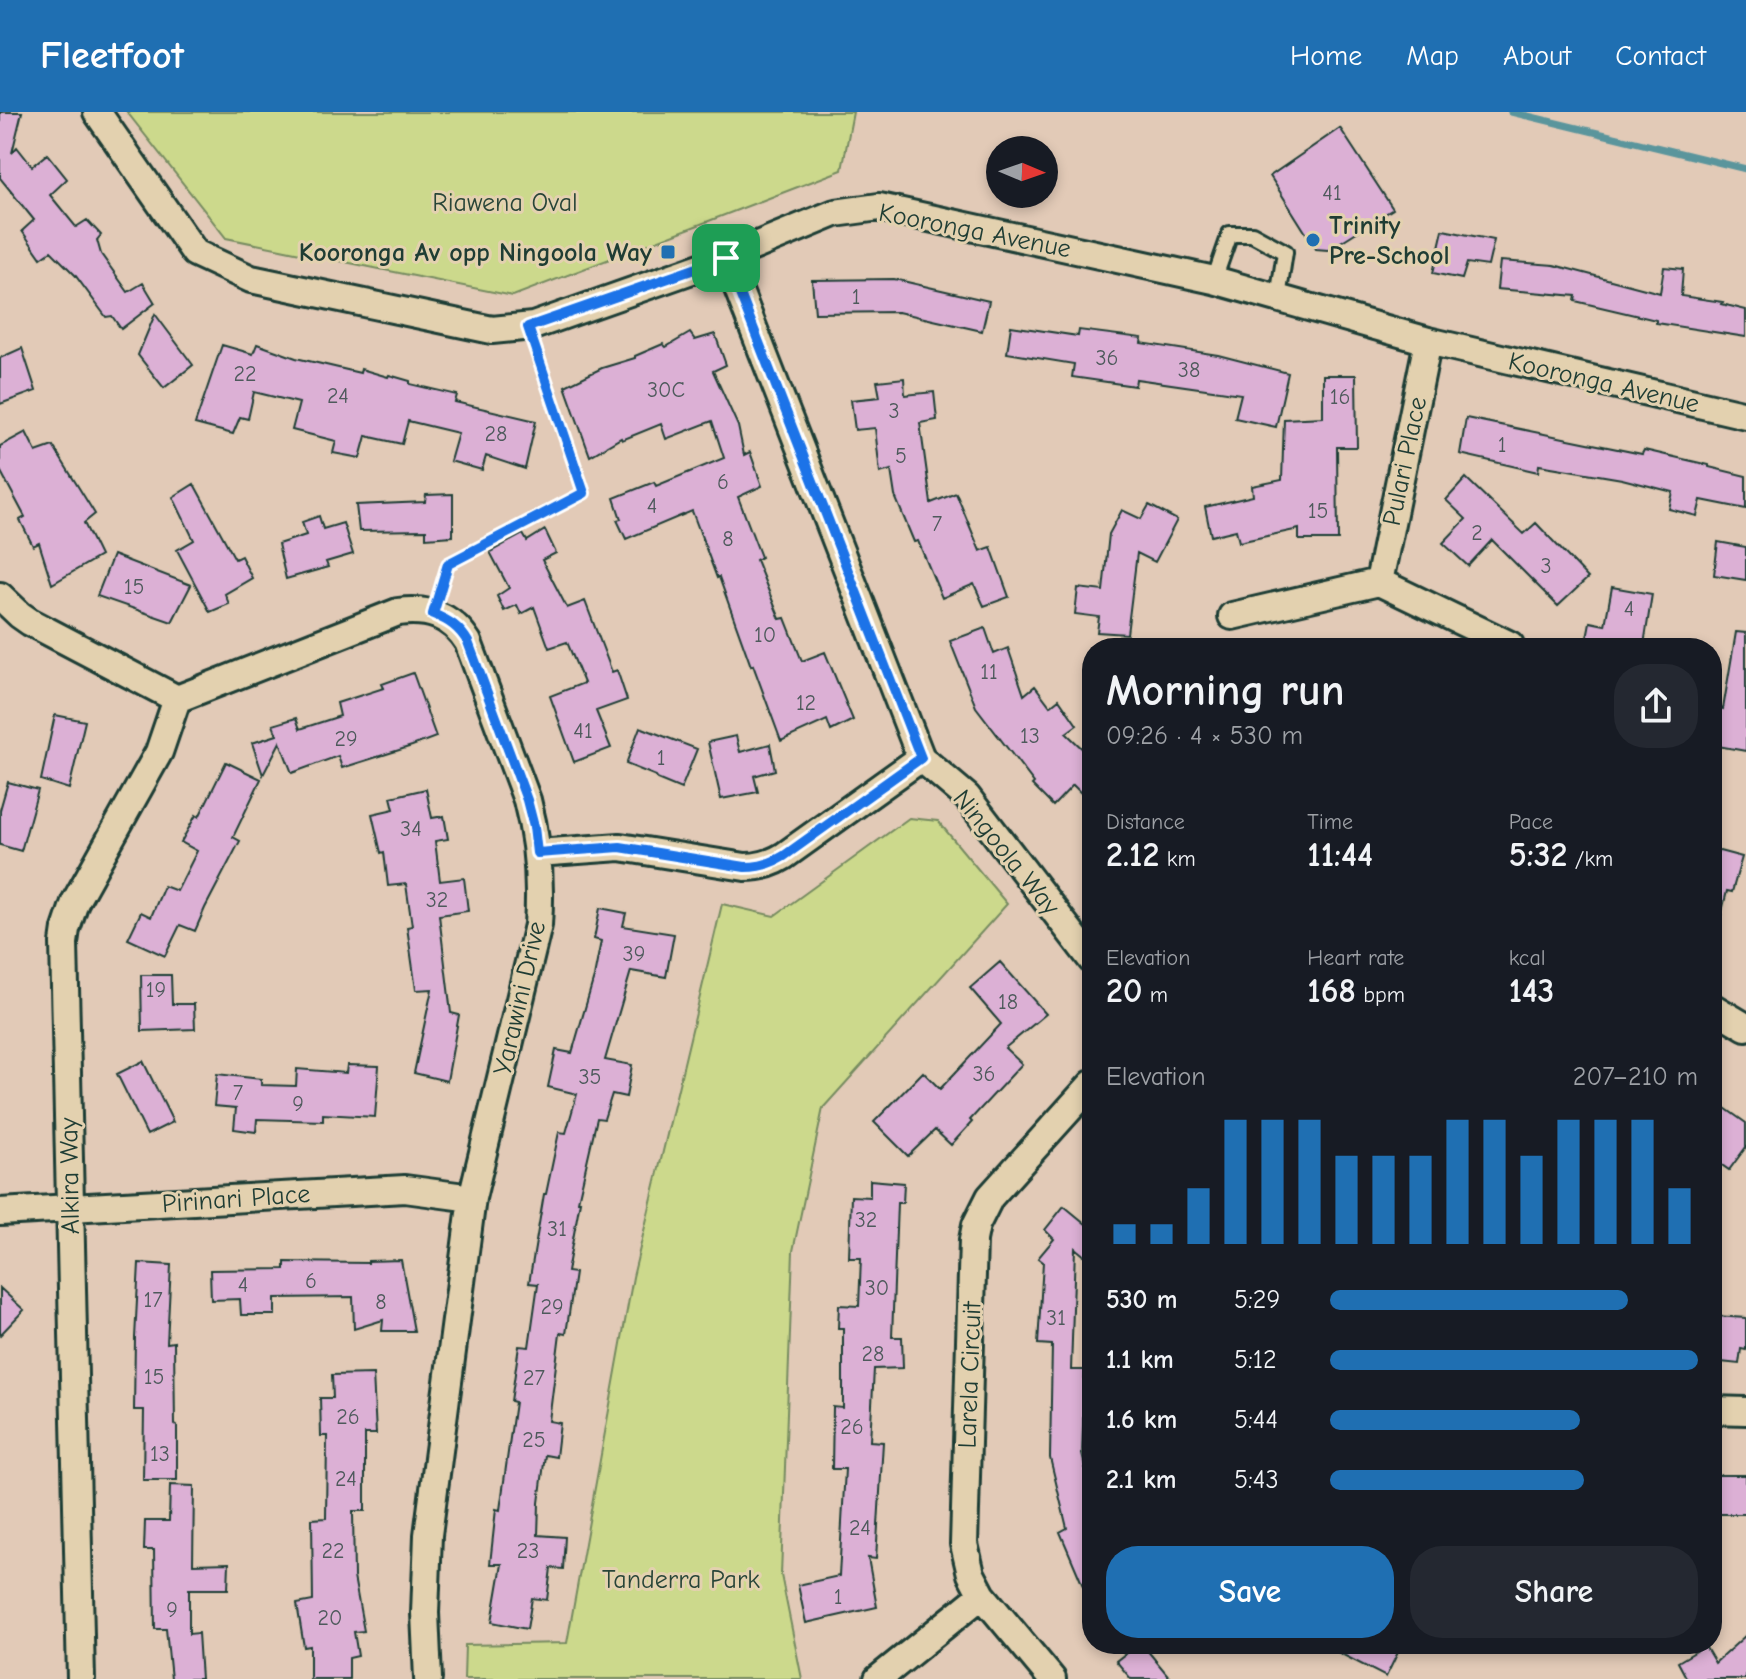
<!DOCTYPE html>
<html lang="en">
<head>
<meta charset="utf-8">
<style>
	body { margin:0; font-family:"Comic Neue",sans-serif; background:#242831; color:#f1f3f6; height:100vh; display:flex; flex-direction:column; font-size:30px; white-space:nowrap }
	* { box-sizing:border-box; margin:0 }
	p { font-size:26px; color:#9ea1a6 }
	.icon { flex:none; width:44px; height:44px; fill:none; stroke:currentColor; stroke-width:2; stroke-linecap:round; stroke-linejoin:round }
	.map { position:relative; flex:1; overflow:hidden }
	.side { position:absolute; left:1082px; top:526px; width:640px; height:1016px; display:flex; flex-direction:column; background:#171b24; border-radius:32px; box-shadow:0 4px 12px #0003 }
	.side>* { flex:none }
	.needle { width:52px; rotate:92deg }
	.controls { position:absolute; left:986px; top:24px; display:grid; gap:16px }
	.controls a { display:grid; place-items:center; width:72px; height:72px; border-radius:50%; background:#171b24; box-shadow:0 4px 12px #0003; font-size:40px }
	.pin { position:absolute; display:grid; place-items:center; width:68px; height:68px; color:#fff; margin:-34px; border-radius:16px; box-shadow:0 4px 12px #0006 }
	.round { display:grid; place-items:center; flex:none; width:84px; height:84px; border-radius:32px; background:#242831 }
	.headline { display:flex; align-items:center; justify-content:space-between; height:136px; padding:0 24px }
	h1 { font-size:44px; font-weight:700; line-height:60px }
	.stats { display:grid; grid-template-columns:repeat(3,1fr); gap:12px; height:136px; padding:8px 24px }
	.stats div { display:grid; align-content:center }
	.stats b { font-size:34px; font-weight:700 }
	.stats small { font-size:22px; font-weight:400 }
	.stats p { font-size:22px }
	.chart { height:224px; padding:16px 24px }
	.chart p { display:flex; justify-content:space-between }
	.chart svg { width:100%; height:144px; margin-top:8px; stroke:#1f6fb2; stroke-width:6 }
	.cta { display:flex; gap:16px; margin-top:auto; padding:16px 24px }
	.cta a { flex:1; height:92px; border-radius:32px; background:#1f6fb2; color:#fff; font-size:32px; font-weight:700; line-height:92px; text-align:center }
	.cta a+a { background:#242831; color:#f1f3f6 }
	ul { padding:0 24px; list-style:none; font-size:26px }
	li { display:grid; grid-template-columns:128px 96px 1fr; align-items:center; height:60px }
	li i { height:20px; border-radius:10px; background:#1f6fb2 }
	header { display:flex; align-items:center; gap:48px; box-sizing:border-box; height:112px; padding:0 40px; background:#1f6fb2; color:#fff }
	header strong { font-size:38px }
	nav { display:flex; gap:44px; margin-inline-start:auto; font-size:28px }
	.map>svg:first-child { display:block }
	.green { fill:#ccd98c; stroke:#768b60; stroke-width:2 }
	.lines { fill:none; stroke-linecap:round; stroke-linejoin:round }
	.stream { stroke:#5a959c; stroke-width:7 }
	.building { fill:#dcb0d5; stroke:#1f3d34; stroke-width:2 }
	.service-casing { stroke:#1f3d34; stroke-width:20 }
	.minor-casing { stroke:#1f3d34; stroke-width:32 }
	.path { stroke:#1f3d34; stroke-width:4; stroke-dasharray:2 6; stroke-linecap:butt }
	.service { stroke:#e3d1af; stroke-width:14 }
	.minor { stroke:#e3d1af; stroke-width:26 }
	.route-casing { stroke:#fff; stroke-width:16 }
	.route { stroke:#1a73e8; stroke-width:10 }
	.poi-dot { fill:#1f6fb2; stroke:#e3d1af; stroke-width:3 }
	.labels { text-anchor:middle; stroke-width:6; stroke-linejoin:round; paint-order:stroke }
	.number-label { font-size:22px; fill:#4e5a5c }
	.park-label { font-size:26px; fill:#284538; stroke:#e3d1af }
	.poi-label { font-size:26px; font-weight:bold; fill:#1f3d34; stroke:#e3d1af; text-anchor:start }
	.street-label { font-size:26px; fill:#1f3d34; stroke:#e3d1af }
</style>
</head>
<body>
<header>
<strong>Fleetfoot</strong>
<nav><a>Home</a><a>Map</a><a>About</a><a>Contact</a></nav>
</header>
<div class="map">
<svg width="1746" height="1567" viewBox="0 0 1746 1567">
	<rect width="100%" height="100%" fill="#e2cab7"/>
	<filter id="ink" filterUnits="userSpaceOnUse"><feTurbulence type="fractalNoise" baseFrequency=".0125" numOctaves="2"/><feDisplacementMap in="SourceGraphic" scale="16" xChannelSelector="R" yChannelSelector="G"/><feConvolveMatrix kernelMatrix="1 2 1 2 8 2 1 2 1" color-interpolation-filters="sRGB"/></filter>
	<g filter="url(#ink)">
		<!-- green -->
		<path class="green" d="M127,0H853L842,58L513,184L226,126Z
			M909,706L938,709L1007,792L823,996L793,1139L781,1463L802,1567H464L465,1533L567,1531L633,1165L722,792L774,804Z"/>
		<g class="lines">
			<!-- stream -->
			<path class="stream" d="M1511,0L1746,57"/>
		</g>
		<!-- building -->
		<path class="building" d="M0,0H22L12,41L17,35L32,54L47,42L67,67L50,83L76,115L87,108L101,123L97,128L101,142L128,180L143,171L155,191L121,217L112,204L106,205L75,163L51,139L41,146L22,119L34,108L0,66Z
			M1340,16L1393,97L1328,138L1316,137L1270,64Z
			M1443,118L1494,128L1488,154L1467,151L1462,167L1433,161Z
			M1500,149L1554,153L1660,181L1664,155L1683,157L1681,184L1723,190L1722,192L1746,198V225L1656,211V208L1575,189L1576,184L1497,177Z
			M894,167L989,189L982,219L898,200L815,201L812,168Z
			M155,202L193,253L164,276L138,243Z
			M1011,214L1078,224L1079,218L1142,226L1141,231L1218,243L1288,261L1276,315L1235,306L1241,282L1136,267L1135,274L1072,265L1074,252L1007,241Z
			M690,221L695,228L715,222L726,253L713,259L738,314L744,343L750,340L762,374L738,385L761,445L756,448L780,507L785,506L802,549L825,540L853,608L831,619L827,608L781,629L753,553L751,554L719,465L717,466L692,399L626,427L617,408L621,407L614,386L654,370L656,374L724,346L712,309L666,327L661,312L622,328L621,326L590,344L565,274L602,256L635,246V244L663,232L666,235Z
			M257,232L296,246L360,261L361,257L388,265L389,263L410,269V272L457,283L455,290L536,309L525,357L486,344L482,358L450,349L458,321L408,309L402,332L366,324L360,346L333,341L336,329L292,318L299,291L254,280L248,307L240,305L233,322L195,312L222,233L253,242Z
			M22,236L36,279L0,292V246Z
			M1323,263H1356L1357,335H1337L1338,428H1299V417L1239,430L1236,418L1211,424L1205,395L1253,384L1252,374L1282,368L1284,307L1323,305Z
			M904,266L905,283L934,280L937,308L920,311L931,391L956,381L980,439L991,435L1009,485L984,494L974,472L942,486L918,429L914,430L895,384L891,358L880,361L875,316L855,318L851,288L880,285L877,269Z
			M1466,306L1642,342L1644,338L1709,353V355L1746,364V397L1701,388L1697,404L1669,397L1673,380L1622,367L1539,353L1538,360L1460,342Z
			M26,320L36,340L53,334L95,402L84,411L100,444L52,472L39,431L33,434L20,408L25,405L0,358V334Z
			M1466,366L1524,422L1536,411L1588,466L1558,494L1492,428L1468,454L1443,431L1466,407L1446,388Z
			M194,372L235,447L241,444L252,466L225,482L229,492L210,500L177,438L194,428L173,385Z
			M453,382V424L426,426V418L359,419L356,393L425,390L426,383Z
			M1149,393L1177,408L1155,450L1137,441L1127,522L1097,520L1099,505L1075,502L1078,476L1103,479L1109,422L1122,398L1141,407Z
			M319,404L323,417L343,411L353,442L326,450L328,455L286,467L278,432L306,423L302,410Z
			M545,418L556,441L542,448L567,496L585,489L612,560L617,558L627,588L596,599L611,636L574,650L550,584L584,571L567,530L549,536L534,495L521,502L517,493L504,499L497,484L509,476L490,440L523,422L527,429Z
			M1718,430L1746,435V468L1714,463Z
			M113,443L191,473L172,510L97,484Z
			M1612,475L1652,482L1644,533L1626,530V536H1585L1590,510L1605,513Z
			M985,516L994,542L1008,536L1024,583L1035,574L1050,594L1059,587L1077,613L1066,621L1092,646V692L1073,673L1053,694L1032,673L1034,671L976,595L950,529Z
			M1736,520L1746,521V639L1712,633L1718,596L1723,597Z
			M413,561L436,625L412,634L342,656L338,644L292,661L280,630L263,663L252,631L277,623L273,613L296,606L300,617L340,604L337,591L384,576L382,572Z
			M55,603L85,609L69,677L41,668Z
			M640,615L697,637L681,677L657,667L656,664L626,652Z
			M736,624L740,640L770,632L775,658L754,664L758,680L721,687L708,630Z
			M226,650L261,667L233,725L240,729L205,796L195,819L180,813L165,844L128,827L141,800L151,805L164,774L177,779L197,739L181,730L196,703L199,705Z
			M8,670L38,678L21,739L0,733V698Z
			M426,677L432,706L444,704L448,727L435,729L440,769L464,766L468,799L439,803L451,901L459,903L447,969L414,961L432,877L416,878L407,815L412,814L406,772L388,774L384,740L381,741L372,702L394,697L391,685Z
			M1712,737L1742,745L1732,780L1727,779L1719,812L1712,811Z
			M600,796L626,801L623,814L674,822L666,865L631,859L605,948L632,953L626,985L612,982L604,1007L597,1006L578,1089H580L567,1160L575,1161L566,1222L560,1221L549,1309L560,1311L556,1345L545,1343L539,1391L538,1423L565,1425L563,1457L551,1456L547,1488L532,1486L527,1517L492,1510L502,1452H490L496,1397L500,1398L515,1290L511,1289L519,1234L529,1235L538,1172L529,1171L544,1082H546L559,1020L566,1021L577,982L548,975L556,938L572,941L594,865L601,829L594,827Z
			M1000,850L1046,902L1005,936L1022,952L970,1008L972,1010L951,1033L935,1018L908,1044L874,1010L923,960L940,977L1001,912L970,876Z
			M141,863H171L172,892H194L195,917L142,919Z
			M143,949L173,1010L147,1023L117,962Z
			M347,953L379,954L375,1005L323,1002V1009L257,1007L256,1020L234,1017L236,996L214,994L217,962L261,967V973L296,974L297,957L346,961Z
			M1712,987L1746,1011V1035L1729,1058L1712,1046Z
			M870,1068L904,1071L903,1091H897L892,1225H902L903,1256L874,1257L870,1329L883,1330L876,1447L868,1446L877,1495L806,1511L798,1473L839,1464L845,1357H832L833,1295L843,1296V1216H838L839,1193L859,1194L861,1146H849L851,1084L870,1085Z
			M1064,1094L1092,1117V1150L1075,1136L1071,1258H1085L1082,1342L1092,1386V1495L1060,1420L1067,1416L1050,1346L1052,1233L1038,1232L1043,1150L1038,1146L1054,1127L1045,1118Z
			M401,1148L414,1219H382L383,1208L354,1217L353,1185L275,1186V1203H241L240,1187L211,1188L210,1158L285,1157V1150L368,1151V1149Z
			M139,1151L171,1153L167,1231L174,1230L175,1313L177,1314V1368H143L144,1298H134L135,1226Z
			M0,1176L24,1198L0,1223Z
			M1715,1204L1746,1206V1238L1741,1237L1739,1252L1712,1249Z
			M373,1262L376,1322H365V1399H353L354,1465L364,1519L354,1520L358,1544L349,1546V1567H310V1534L304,1535L297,1492L313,1489L312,1407L326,1406L327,1324H321L320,1286H333L332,1263Z
			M1712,1363H1746V1402H1712Z
			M170,1373L194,1374L193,1452L229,1451L228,1477H189V1522L198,1521L201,1567H171L166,1517H155L154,1438H144L145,1409H169Z
			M1746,1523V1567H1687L1678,1550L1705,1534L1715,1551Z
			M1138,1532H1142L1171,1567H1131L1116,1549Z
			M1322,1532H1402L1386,1565Z"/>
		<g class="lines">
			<!-- service casing -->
			<g class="service-casing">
				<path id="service" d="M1214,168L1230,122H1252L1285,140L1278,186"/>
			</g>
			<!-- minor casing -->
			<g class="minor-casing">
				<path id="minor" d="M97,0L195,141L251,167L492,218L533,214L726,146L835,101L879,95L1214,168L1428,229L1746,303
					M726,146L921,646L967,685L1092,848
					M1379,470L1428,229
					M0,484L20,503L30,510L177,587
					M1232,504L1379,470L1510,533
					M177,587L398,500C428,496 451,503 468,530L527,688C538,729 541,770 538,813L472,1086L428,1423L425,1501L428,1567
					M537,741L620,735L745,755C760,755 771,752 784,744L921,646
					M1712,895L1746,915
					M0,1100L405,1077L472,1086
					M1712,1298L1746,1299
					M81,1567L64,831L66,817L75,790L159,640L177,587
					M878,1567L982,1483
					M1052,1567L982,1483L971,1462L964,1432L973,1128L976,1113L990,1085L1092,972"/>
			</g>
			<!-- path -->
			<path class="path" d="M440,479L448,452L584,381L535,236"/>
			<!-- service -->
			<use href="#service" class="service"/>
			<!-- minor -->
			<use href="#minor" class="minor"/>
		</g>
	</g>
	<g class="lines" filter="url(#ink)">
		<!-- route casing -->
		<g class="route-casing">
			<path id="route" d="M726,146L921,646L784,744C771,752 760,755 745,755L620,735L537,741L534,715L527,688L468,530C459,515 450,509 433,502L448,452L584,381L528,215Z"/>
		</g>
		<!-- route -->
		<use href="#route" class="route"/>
	</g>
	<!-- markers -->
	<g class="poi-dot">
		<circle cx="1313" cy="128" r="8"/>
		<rect x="660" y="132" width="16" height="16" rx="4"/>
	</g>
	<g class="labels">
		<!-- number labels -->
		<g class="number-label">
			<text x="1332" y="88">41</text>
			<text x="856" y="192">1</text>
			<text x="1107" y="253">36</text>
			<text x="1189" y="265">38</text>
			<text x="245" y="269">22</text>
			<text x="666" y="285">30C</text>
			<text x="338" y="291">24</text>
			<text x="1340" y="292">16</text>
			<text x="894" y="306">3</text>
			<text x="496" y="329">28</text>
			<text x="1502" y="340">1</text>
			<text x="901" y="351">5</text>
			<text x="723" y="377">6</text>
			<text x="652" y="401">4</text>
			<text x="1318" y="406">15</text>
			<text x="937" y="419">7</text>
			<text x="1477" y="428">2</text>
			<text x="728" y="434">8</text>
			<text x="1546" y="461">3</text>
			<text x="134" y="482">15</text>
			<text x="1629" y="504">4</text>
			<text x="765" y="530">10</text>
			<text x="989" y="567">11</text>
			<text x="806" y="598">12</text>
			<text x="583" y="626">41</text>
			<text x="1030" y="631">13</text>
			<text x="346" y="634">29</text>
			<text x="661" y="653">1</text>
			<text x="411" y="724">34</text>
			<text x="437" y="795">32</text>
			<text x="634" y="849">39</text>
			<text x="156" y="885">19</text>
			<text x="1008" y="897">18</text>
			<text x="984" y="969">36</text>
			<text x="590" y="972">35</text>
			<text x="238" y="988">7</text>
			<text x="298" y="999">9</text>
			<text x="866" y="1115">32</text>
			<text x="557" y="1124">31</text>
			<text x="311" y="1176">6</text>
			<text x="243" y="1180">4</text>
			<text x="877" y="1183">30</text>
			<text x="153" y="1195">17</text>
			<text x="381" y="1197">8</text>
			<text x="552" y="1202">29</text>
			<text x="1056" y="1213">31</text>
			<text x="873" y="1249">28</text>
			<text x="154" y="1272">15</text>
			<text x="534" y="1273">27</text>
			<text x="348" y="1312">26</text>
			<text x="852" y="1322">26</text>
			<text x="534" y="1335">25</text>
			<text x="160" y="1349">13</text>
			<text x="346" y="1374">24</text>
			<text x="860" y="1423">24</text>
			<text x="333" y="1446">22</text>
			<text x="528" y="1446">23</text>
			<text x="838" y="1492">1</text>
			<text x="172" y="1505">9</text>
			<text x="330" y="1513">20</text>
		</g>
		<!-- park labels -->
		<g class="park-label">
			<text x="505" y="99">Riawena Oval</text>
			<text x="681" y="1476">Tanderra Park</text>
		</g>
		<!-- poi labels -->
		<g class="poi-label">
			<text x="1329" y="122">Trinity<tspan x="1329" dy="30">Pre-School</tspan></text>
			<text x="652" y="149" text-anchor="end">Kooronga Av opp Ningoola Way</text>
		</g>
		<!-- street labels -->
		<g class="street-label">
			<text transform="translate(975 118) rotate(11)" y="9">Kooronga Avenue</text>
			<text transform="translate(1604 270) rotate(13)" y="9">Kooronga Avenue</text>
			<text transform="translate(1404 349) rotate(-78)" y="9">Pulari Place</text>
			<text transform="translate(1007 740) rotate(51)" y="9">Ningoola Way</text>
			<text transform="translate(519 886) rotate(-77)" y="9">Yarawini Drive</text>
			<text transform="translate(69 1064) rotate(-91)" y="9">Alkira Way</text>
			<text transform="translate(236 1086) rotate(-4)" y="9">Pirinari Place</text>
			<text transform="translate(969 1263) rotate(-88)" y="9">Larela Circuit</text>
		</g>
	</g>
</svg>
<div class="controls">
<a><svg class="needle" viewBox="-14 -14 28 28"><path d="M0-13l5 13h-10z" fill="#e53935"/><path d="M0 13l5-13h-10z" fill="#9ea1a6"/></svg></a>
</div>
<div class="pin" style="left:726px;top:146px;background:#1e9e55"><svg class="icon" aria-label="arrive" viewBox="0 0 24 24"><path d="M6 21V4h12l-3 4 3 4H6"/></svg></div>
<section class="side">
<div class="headline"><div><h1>Morning run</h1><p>09:26 · 4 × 530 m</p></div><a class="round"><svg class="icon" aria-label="share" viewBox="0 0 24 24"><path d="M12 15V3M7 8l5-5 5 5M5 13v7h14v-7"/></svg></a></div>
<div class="stats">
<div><p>Distance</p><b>2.12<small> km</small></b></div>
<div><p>Time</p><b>11:44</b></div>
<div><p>Pace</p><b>5:32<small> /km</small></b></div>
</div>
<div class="stats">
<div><p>Elevation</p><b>20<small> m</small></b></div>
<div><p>Heart rate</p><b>168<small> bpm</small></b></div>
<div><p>kcal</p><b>143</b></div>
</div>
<div class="chart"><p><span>Elevation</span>207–210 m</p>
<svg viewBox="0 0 160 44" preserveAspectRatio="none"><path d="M5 44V38M15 44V38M25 44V27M35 44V6M45 44V6M55 44V6M65 44V17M75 44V17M85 44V17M95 44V6M105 44V6M115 44V17M125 44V6M135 44V6M145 44V6M155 44V27"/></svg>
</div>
<ul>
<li><b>530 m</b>5:29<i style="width:81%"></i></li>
<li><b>1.1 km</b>5:12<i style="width:100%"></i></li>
<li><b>1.6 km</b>5:44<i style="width:68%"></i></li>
<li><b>2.1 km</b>5:43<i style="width:69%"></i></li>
</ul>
<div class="cta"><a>Save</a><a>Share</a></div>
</section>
</div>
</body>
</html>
